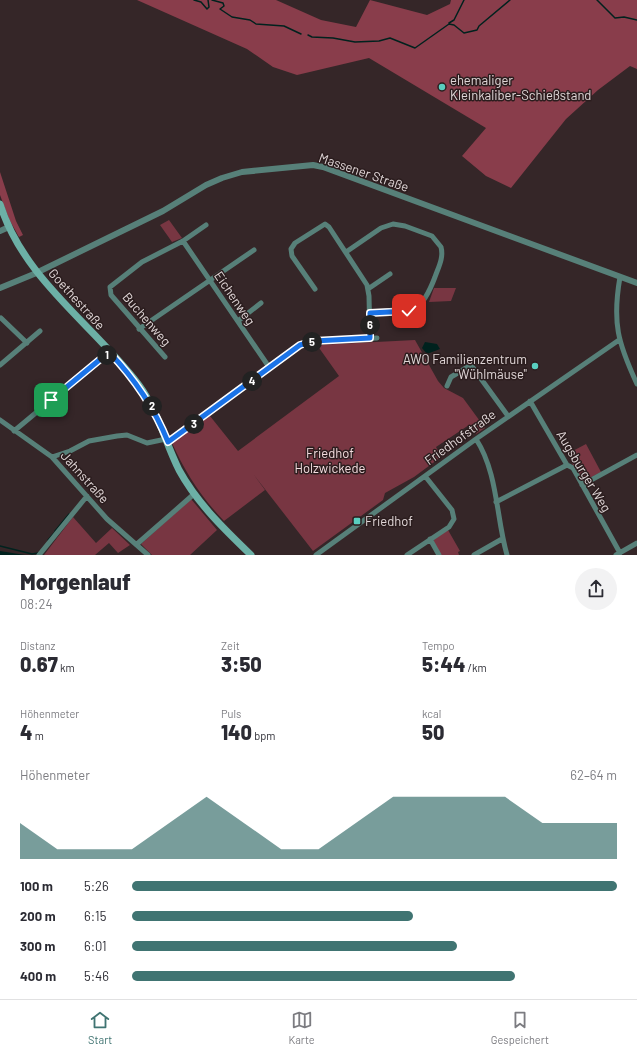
<!DOCTYPE html>
<html lang="de">
<head>
<meta charset="utf-8">
<style>
	body { margin:0; font-family:Barlow,sans-serif; background:#f2f2f3; color:#2b2b33; height:100vh; display:flex; flex-direction:column; font-size:15px; white-space:nowrap }
	* { box-sizing:border-box; margin:0 }
	p { font-size:13px; color:#7c7c81 }
	.icon { flex:none; width:22px; height:22px; fill:none; stroke:currentColor; stroke-width:2; stroke-linecap:round; stroke-linejoin:round }
	.map { position:relative; height:555px; overflow:hidden }
	.sheet { display:flex; flex-direction:column; background:#fff; flex:1 }
	.sheet>* { flex:none }
	.pin { position:absolute; display:grid; place-items:center; width:34px; height:34px; color:#fff; margin:-17px; border-radius:8px; box-shadow:0 2px 6px #0006 }
	.km { position:absolute; width:20px; height:20px; margin:-10px; border-radius:50%; background:#222; color:#fff; font-size:11px; line-height:20px; text-align:center }
	.round { display:grid; place-items:center; flex:none; width:42px; height:42px; border-radius:21px; background:#f2f2f3 }
	.summary { display:flex; align-items:center; justify-content:space-between; height:68px; padding:0 20px }
	h1 { font-size:22px; font-weight:800; line-height:30px }
	.stats { display:grid; grid-template-columns:repeat(3,1fr); gap:6px; height:68px; padding:4px 20px }
	.stats div { display:grid; align-content:center }
	.stats b { font-size:20px; font-weight:800 }
	.stats small { font-size:11px; font-weight:400 }
	.stats p { font-size:11px }
	.chart { height:112px; padding:8px 20px }
	.chart p { display:flex; justify-content:space-between }
	.chart svg { width:100%; height:72px; margin-top:4px; fill:#407472; opacity:.7 }
	ul { padding:0 20px; list-style:none; font-size:13px }
	li { display:grid; grid-template-columns:64px 48px 1fr; align-items:center; height:30px }
	li i { height:10px; border-radius:5px; background:#407472 }
	.tabs { display:flex; justify-content:space-around; align-items:center; height:56px; border-top:1px solid #e1e1e2; background:#fff; font-size:11px; color:#7c7c81 }
	.tabs a { display:grid; justify-items:center; gap:2px }
	.tabs .selected { color:#407472 }
	.map>svg:first-child { display:block }
	.green { fill:#783642 }
	.forest { fill:#893d4b }
	.water { fill:#00221e }
	.lines { fill:none; stroke-linecap:round; stroke-linejoin:round }
	.stream { stroke:#00221e; stroke-width:1.5 }
	.minor { stroke:#578079; stroke-width:5 }
	.tertiary { stroke:#578079; stroke-width:6 }
	.secondary { stroke:#6cb0a6; stroke-width:7 }
	.route-casing { stroke:#fff; stroke-width:8 }
	.route { stroke:#1a73e8; stroke-width:5 }
	.poi-dot { fill:#59cebf; stroke:#2b1d1e; stroke-width:1.5 }
	.labels { text-anchor:middle; stroke-width:3; stroke-linejoin:round; paint-order:stroke }
	.poi-label { font-size:13px; fill:#e0d6d7; stroke:#2b1d1e; text-anchor:start }
	.street-label { font-size:13px; fill:#e0d6d7; stroke:#2b1d1e }
	.park-label { font-size:13px; fill:#f4dcdf; stroke:#2b1d1e }
</style>
</head>
<body>
<div class="map">
<svg width="637" height="555" viewBox="0 0 637 555">
	<rect width="100%" height="100%" fill="#352628"/>
	<!-- green -->
	<path class="green" d="M169,220L182,238L172,242L160,225Z
		M434,288H456L451,301L429,302Z
		M415,340L438,381L444,388L463,398L485,428L476,434L469,425L436,447L441,457L414,477L385,493L383,500L313,551L254,475L265,490L224,521C201,497 185,472 172,443L210,416L238,451L339,376L317,345Z
		M586,444L601,472L582,482L567,454Z
		M191,499L217,530L190,555H152L141,544Z
		M73,517L96,543L112,528L130,545L118,553L109,543L95,555H44Z
		M448,530L460,551L458,552L459,555H441L434,542V539Z"/>
	<!-- forest -->
	<path class="forest" d="M137,0H276L321,20L356,27L370,0L427,15L450,4L451,0H637V69L630,66L598,90L566,119L511,188L486,176L462,156L486,128L369,58L297,75L273,67L247,49Z
		M0,172L16,221L23,235L19,237L9,219L0,195Z"/>
	<!-- water -->
	<path class="water" d="M425,342L437,344L440,349L427,354L422,348Z
		M0,551L25,555H0Z"/>
	<g class="lines">
		<!-- stream -->
		<path class="stream" d="M194,0L201,2L207,9L209,7L208,0
			M212,0L223,3L224,6L220,9L232,17L250,20L256,24L284,26L301,34
			M597,0L615,18L624,17L637,20
			M449,23L454,20L464,0
			M308,35L312,37L333,38L355,42L379,41L390,38L415,48L449,24L454,25L464,33L477,30L479,26L510,0
			M55,531L69,514
			M48,540L55,532
			M0,546L32,554L38,553"/>
		<!-- minor -->
		<path class="minor" d="M183,241L269,367
			M346,252L381,228L393,224L405,226L432,236L441,247C444,258 438,268 435,277C419,319 410,312 370,313
			M620,277C612,323 618,343 637,384
			M315,289L292,256L291,249L295,243L325,224L329,227L367,285L369,296L370,339
			M368,289L390,274
			M1,318L27,343
			M238,321L261,303
			M139,329L254,250
			M165,357L111,295L110,287L142,262L183,241L206,225
			M0,365L40,331
			M447,386L451,377L471,365L508,416
			M530,401L567,465L573,468L620,553
			M0,420L52,457L107,519L148,555
			M14,431L109,352
			M476,439C498,473 496,517 507,555
			M168,442L300,345L314,341L377,338
			M52,457L70,451L89,441L117,436L127,435L147,443L166,439
			M582,485L637,455
			M496,502L567,465
			M430,539L439,555
			M137,544L194,494
			M39,555L87,496
			M316,555L476,439L619,340
			M407,555L449,527L454,519L452,510L425,476
			M474,555L502,539
			M616,555L637,543"/>
		<!-- tertiary -->
		<path class="tertiary" d="M0,231L9,227
			M0,288L34,274L163,211L206,185L222,178L242,172L313,165L323,167L637,283"/>
		<!-- secondary -->
		<path class="secondary" d="M0,204C24,280 93,324 139,385C158,411 165,442 179,470C197,503 224,529 251,555"/>
	</g>
	<g class="lines">
		<!-- route casing -->
		<g class="route-casing">
			<path id="route" d="M51,400L109,352C135,379 154,407 168,442L300,345L314,341L370,338V313L409,311"/>
		</g>
		<!-- route -->
		<use href="#route" class="route"/>
	</g>
	<!-- markers -->
	<g class="poi-dot">
		<circle cx="442" cy="87" r="4"/>
		<circle cx="535" cy="366" r="4"/>
		<rect x="353" y="517" width="8" height="8" rx="2"/>
	</g>
	<g class="labels">
		<!-- poi labels -->
		<g class="poi-label">
			<text x="450" y="85">ehemaliger<tspan x="450" dy="15">Kleinkaliber-Schießstand</tspan></text>
			<text x="527" y="364" text-anchor="end">AWO Familienzentrum<tspan x="527" dy="15">"Wühlmäuse"</tspan></text>
			<text x="365" y="526">Friedhof</text>
		</g>
		<!-- street labels -->
		<g class="street-label">
			<text transform="translate(364 172) rotate(19)" y="5">Massener Straße</text>
			<text transform="translate(235 298) rotate(56)" y="5">Eichenweg</text>
			<text transform="translate(77 299) rotate(48)" y="5">Goethestraße</text>
			<text transform="translate(147 319) rotate(49)" y="5">Buchenweg</text>
			<text transform="translate(460 437) rotate(-36)" y="5">Friedhofstraße</text>
			<text transform="translate(584 471) rotate(59)" y="5">Augsburger Weg</text>
			<text transform="translate(85 477) rotate(48)" y="5">Jahnstraße</text>
		</g>
		<!-- park labels -->
		<g class="park-label">
			<text x="330" y="458">Friedhof<tspan x="330" dy="15">Holzwickede</tspan></text>
		</g>
	</g>
</svg>
<div class="pin" style="left:51px;top:400px;background:#1e9e55"><svg class="icon" aria-label="arrive" viewBox="0 0 24 24"><path d="M6 21V4h12l-3 4 3 4H6"/></svg></div>
<div class="pin" style="left:409px;top:311px;background:#d93025"><svg class="icon" aria-label="check" viewBox="0 0 24 24"><path d="M5 12l5 5 9-10"/></svg></div>
<b class="km" style="left:107px;top:355px">1</b>
<b class="km" style="left:152px;top:406px">2</b>
<b class="km" style="left:194px;top:424px">3</b>
<b class="km" style="left:252px;top:381px">4</b>
<b class="km" style="left:312px;top:342px">5</b>
<b class="km" style="left:370px;top:325px">6</b>
</div>
<section class="sheet">
<div class="summary"><div><h1>Morgenlauf</h1><p>08:24</p></div><a class="round"><svg class="icon" aria-label="share" viewBox="0 0 24 24"><path d="M12 15V3M7 8l5-5 5 5M5 13v7h14v-7"/></svg></a></div>
<div class="stats">
<div><p>Distanz</p><b>0.67<small> km</small></b></div>
<div><p>Zeit</p><b>3:50</b></div>
<div><p>Tempo</p><b>5:44<small> /km</small></b></div>
</div>
<div class="stats">
<div><p>Höhenmeter</p><b>4<small> m</small></b></div>
<div><p>Puls</p><b>140<small> bpm</small></b></div>
<div><p>kcal</p><b>50</b></div>
</div>
<div class="chart"><p><span>Höhenmeter</span>62–64 m</p>
<svg viewBox="0 0 160 44" preserveAspectRatio="none"><path d="M0 44V22L10 38L20 38L30 38L40 22L50 6L60 22L70 38L80 38L90 22L100 6L110 6L120 6L130 6L140 22L150 22L160 22V44z"/></svg>
</div>
<ul>
<li><b>100 m</b>5:26<i style="width:100%"></i></li>
<li><b>200 m</b>6:15<i style="width:58%"></i></li>
<li><b>300 m</b>6:01<i style="width:67%"></i></li>
<li><b>400 m</b>5:46<i style="width:79%"></i></li>
</ul>
</section>
<nav class="tabs">
<a class="selected"><svg class="icon" aria-label="home" viewBox="0 0 24 24"><path d="M3 11l9-7 9 7M6 9v11h12V9"/></svg>Start</a>
<a><svg class="icon" aria-label="map" viewBox="0 0 24 24"><path d="M3 6l6-2 6 2 6-2v14l-6 2-6-2-6 2zM9 4v14M15 6v14"/></svg>Karte</a>
<a><svg class="icon" aria-label="saved" viewBox="0 0 24 24"><path d="M7 4h10v16l-5-4-5 4z"/></svg>Gespeichert</a>
</nav>
</body>
</html>
